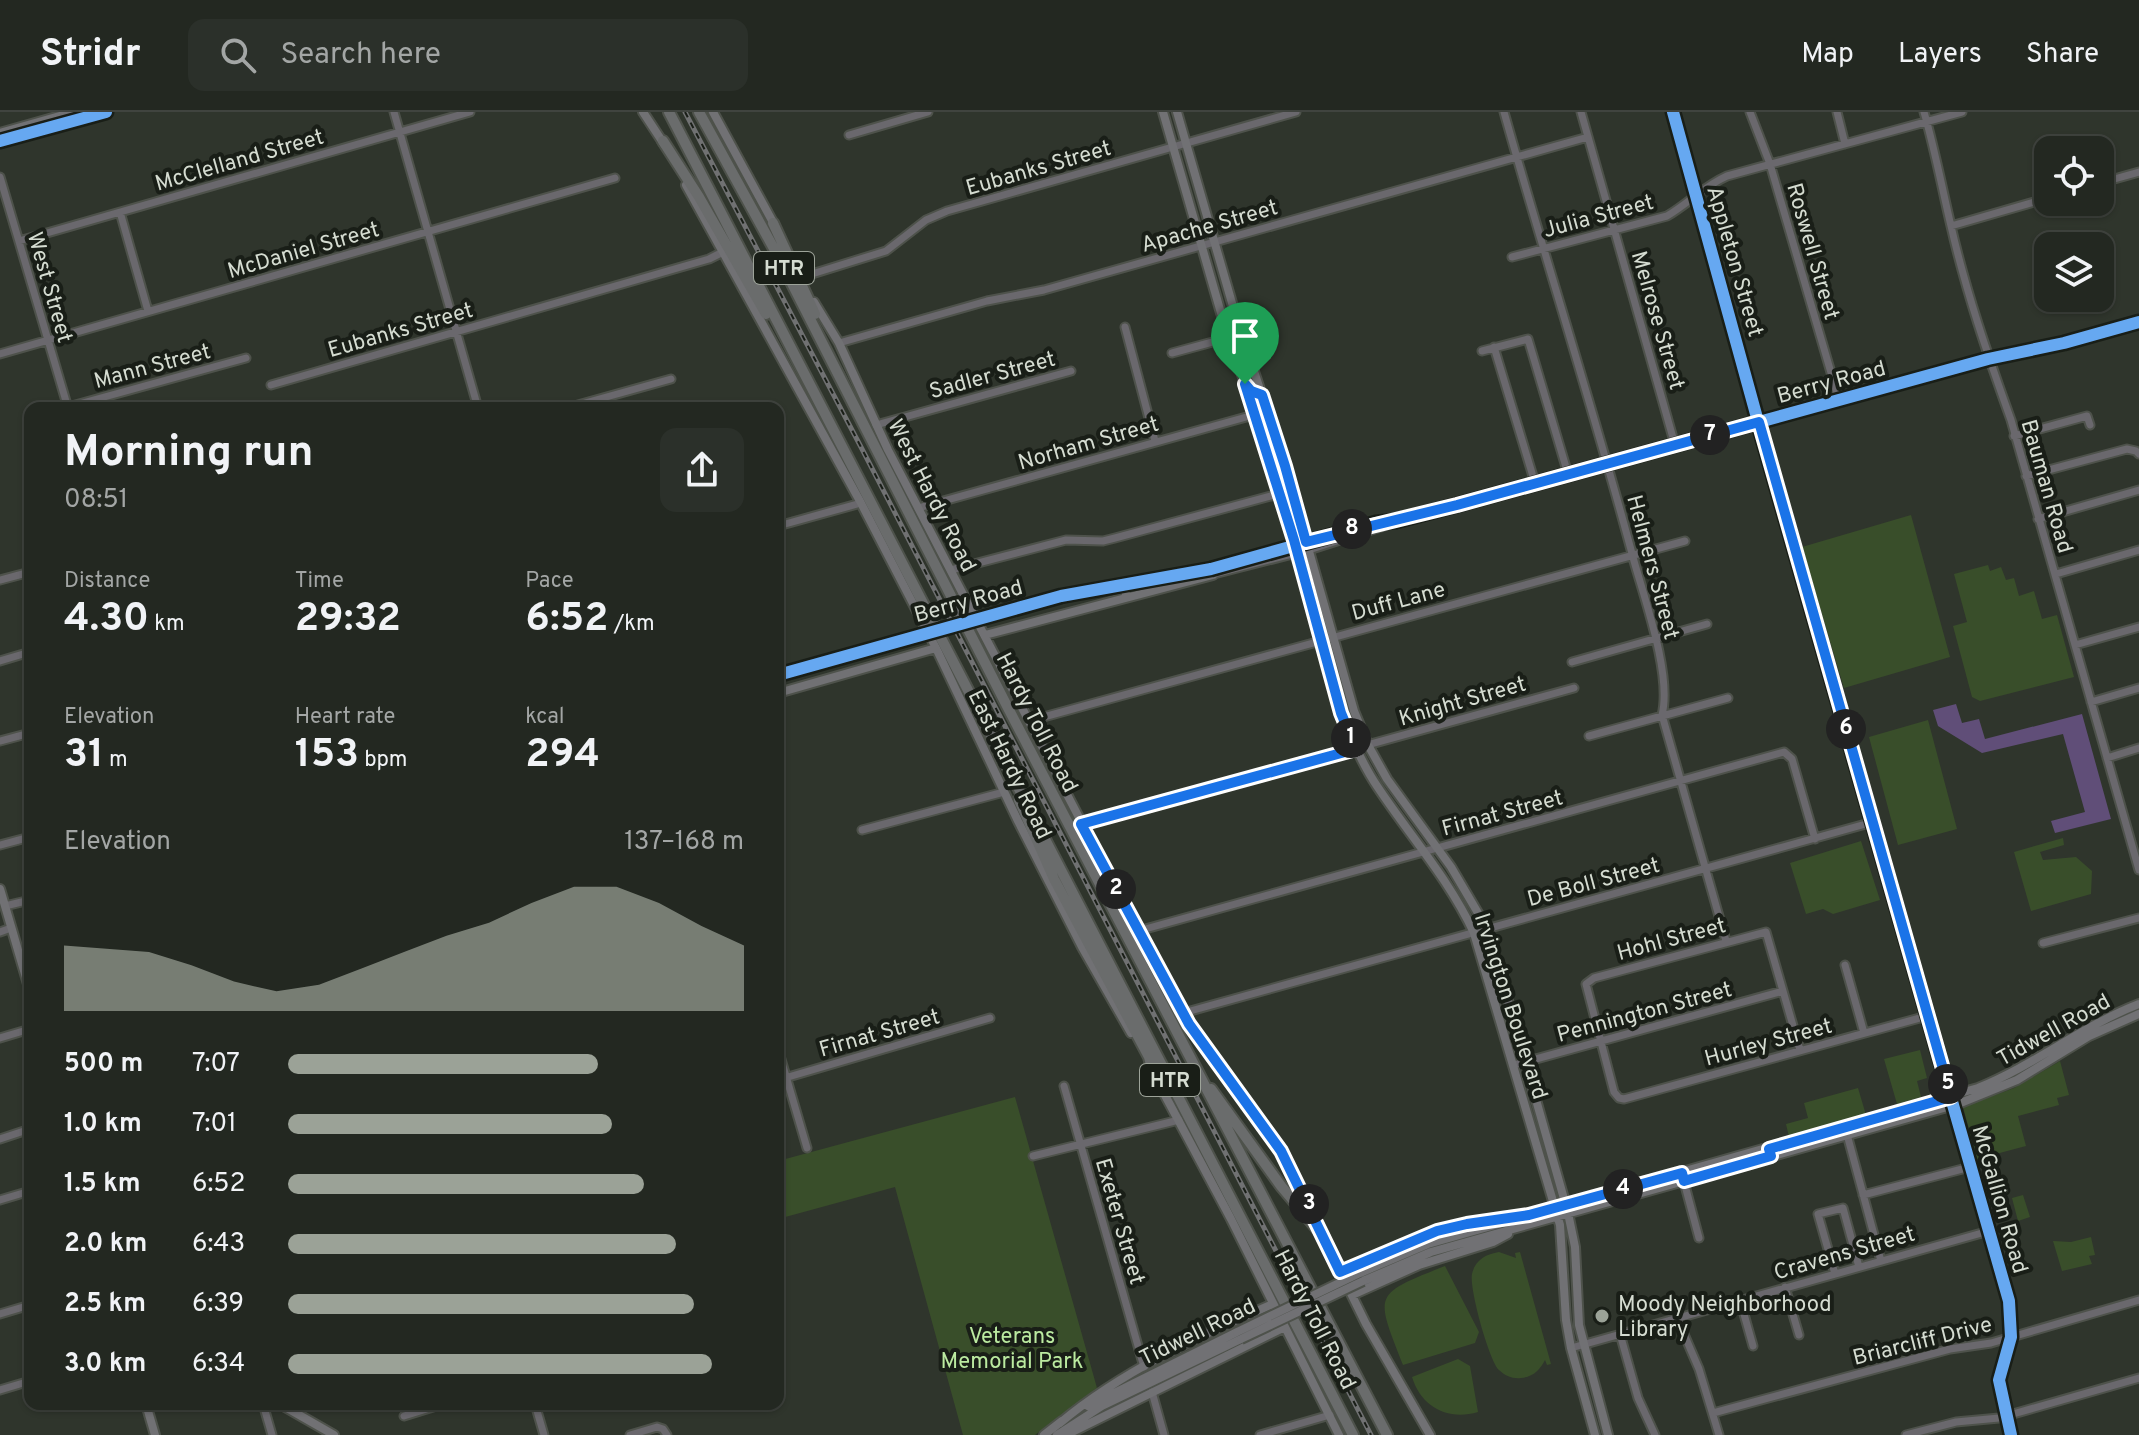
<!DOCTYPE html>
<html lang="en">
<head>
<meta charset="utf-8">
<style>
	body { margin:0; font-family:Overpass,sans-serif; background:#2b302a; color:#f1f3f6; height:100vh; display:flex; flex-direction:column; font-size:30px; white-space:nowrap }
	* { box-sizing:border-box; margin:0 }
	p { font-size:26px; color:#a3a6a5 }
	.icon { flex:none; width:44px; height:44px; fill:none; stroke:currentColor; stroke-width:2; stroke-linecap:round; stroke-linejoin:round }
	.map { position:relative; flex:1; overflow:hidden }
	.drawer { position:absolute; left:24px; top:290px; width:760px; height:1008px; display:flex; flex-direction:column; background:#232821; border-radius:16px; box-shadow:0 2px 6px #0004,0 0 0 2px #40443f }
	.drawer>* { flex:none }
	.controls { position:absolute; left:2034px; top:24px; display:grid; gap:16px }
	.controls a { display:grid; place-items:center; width:80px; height:80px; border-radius:16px; background:#232821; box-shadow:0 2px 6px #0004,0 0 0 2px #40443f; font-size:40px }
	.pin { position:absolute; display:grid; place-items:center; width:68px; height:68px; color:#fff; margin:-82px -34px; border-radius:50% 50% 50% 0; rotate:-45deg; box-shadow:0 0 8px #0007 }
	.pin .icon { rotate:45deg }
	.km { position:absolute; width:40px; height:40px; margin:-20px; border-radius:50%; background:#222; color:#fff; font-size:22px; line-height:40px; text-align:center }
	.round { display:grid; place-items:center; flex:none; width:84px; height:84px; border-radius:16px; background:#2b302a }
	.summary { display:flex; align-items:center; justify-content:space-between; height:136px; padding:0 40px }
	h1 { font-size:44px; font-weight:700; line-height:60px }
	.metrics { display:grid; grid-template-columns:repeat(3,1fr); gap:12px; height:136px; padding:8px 40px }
	.metrics div { display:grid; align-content:center }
	.metrics b { font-size:40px; font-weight:700 }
	.metrics small { font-size:22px; font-weight:400 }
	.metrics p { font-size:22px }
	.chart { height:224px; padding:16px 40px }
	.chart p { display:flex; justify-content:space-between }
	.chart svg { width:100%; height:144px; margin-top:8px; fill:#9ba297; opacity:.7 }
	ul { padding:0 40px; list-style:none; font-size:26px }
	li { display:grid; grid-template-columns:128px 96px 1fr; align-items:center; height:60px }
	li i { height:20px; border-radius:10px; background:#9ba297 }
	header { display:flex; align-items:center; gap:48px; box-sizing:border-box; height:112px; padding:0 40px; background:#232821; border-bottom:2px solid #40443f }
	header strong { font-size:38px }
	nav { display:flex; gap:44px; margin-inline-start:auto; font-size:28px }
	.search { width:560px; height:72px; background:#2b302a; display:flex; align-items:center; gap:20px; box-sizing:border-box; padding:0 28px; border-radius:16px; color:#a3a6a5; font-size:30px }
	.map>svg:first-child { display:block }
	.green { fill:#394e2a }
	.water { fill:#604e78 }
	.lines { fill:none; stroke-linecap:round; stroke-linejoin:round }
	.minor-casing { stroke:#4e524b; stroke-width:11 }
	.major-casing { stroke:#4e524b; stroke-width:12 }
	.highway-casing { stroke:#4e524b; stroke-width:14 }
	.minor { stroke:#6a686d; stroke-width:7 }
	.major { stroke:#717174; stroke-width:8 }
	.highway { stroke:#6a6c6c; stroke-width:10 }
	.rail-casing { stroke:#707172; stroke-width:5 }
	.rail { stroke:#191e17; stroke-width:2; stroke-dasharray:6; stroke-linecap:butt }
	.minor-bridge-casing { stroke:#4e524b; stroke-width:11; stroke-linecap:butt }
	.major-bridge-casing { stroke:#4e524b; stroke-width:12; stroke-linecap:butt }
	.minor-bridge { stroke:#6a686d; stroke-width:7 }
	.major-bridge { stroke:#717174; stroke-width:8 }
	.cycleway-casing { stroke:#191e17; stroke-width:17 }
	.cycleway { stroke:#66a8f1; stroke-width:12 }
	.route-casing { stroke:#fff; stroke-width:16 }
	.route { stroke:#1a73e8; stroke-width:10 }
	.poi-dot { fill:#9ba297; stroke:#191e17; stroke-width:3 }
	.labels { text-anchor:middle; stroke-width:8; stroke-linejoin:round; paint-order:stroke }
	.shield { fill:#191e17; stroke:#9da399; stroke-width:2 }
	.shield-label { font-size:20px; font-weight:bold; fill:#d5dcd1 }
	.street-label { font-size:22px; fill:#d5dcd1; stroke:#191e17 }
	.poi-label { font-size:22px; fill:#d5dcd1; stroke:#191e17; text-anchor:start }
	.park-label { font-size:22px; fill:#bbeaa0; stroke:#191e17 }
</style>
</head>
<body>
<header>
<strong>Stridr</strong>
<div class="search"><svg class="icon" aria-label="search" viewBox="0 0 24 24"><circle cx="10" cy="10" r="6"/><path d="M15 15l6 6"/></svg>Search here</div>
<nav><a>Map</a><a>Layers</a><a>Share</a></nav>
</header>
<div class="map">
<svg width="2139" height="1323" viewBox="0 0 2139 1323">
	<rect width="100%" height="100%" fill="#2f352c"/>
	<!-- green -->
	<path class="green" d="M1911,403L1950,545L1844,576L1802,435Z
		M1988,453L1990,459L2001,455L2006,468L2014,466L2019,484L2034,479L2042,507L2057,503L2074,565L1980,589L1972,585L1953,514L1967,510L1954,462Z
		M1928,608L1957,717L1898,733L1869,625Z
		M2063,726L2064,733L2040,740L2043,748L2076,745L2092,759L2091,782L2031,799L2014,740Z
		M1861,729L1880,788L1833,802L1823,797L1806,802L1790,751Z
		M1920,938L1927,966L1917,969L1921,985L1897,992L1884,947Z
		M2060,949L2069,983L2057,986L2059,993L2018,1004L2026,1034L1977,1047L1963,995L2014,976Z
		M1858,976L1866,1003L1789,1025L1786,1012L1808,1006L1804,991Z
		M1015,985L1097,1276L1035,1323H963L895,1075L778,1107V1049Z
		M2023,1083L2030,1105L2018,1109L2012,1086Z
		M2091,1125L2095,1143L2089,1144L2092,1152L2062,1159L2053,1129L2071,1130Z
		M1499,1140L1516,1146L1515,1141L1520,1140L1551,1252L1547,1253L1545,1248C1540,1258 1533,1265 1521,1266C1513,1267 1505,1264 1499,1258C1489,1248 1469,1176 1472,1162C1475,1148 1486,1142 1499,1140Z
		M1445,1154L1479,1220L1475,1231L1403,1253C1375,1181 1372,1183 1445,1154Z
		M1458,1247L1470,1254L1478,1300C1448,1309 1421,1295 1412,1265Z"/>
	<!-- water -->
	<path class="water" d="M1956,592L1962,611L1979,607L1985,627L2082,602L2111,707L2055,721L2051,709L2085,700L2063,622L1982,641L1938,614L1933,598Z"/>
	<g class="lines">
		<!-- minor casing -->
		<g class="minor-casing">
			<path id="minor" d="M394,0L478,296
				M1504,0C1546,150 1594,298 1634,449C1645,488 1672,564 1662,603L1726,829
				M1581,0L1675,333
				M1673,0L1762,324L2009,1189L2011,1225L1999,1268L2011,1323
				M1750,0L1770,52L1839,288
				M1837,0L1845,32
				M1924,0C1935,38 1942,76 1951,114C1966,180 1988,244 2011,308L2139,758
				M849,23L928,0
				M0,65L68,296
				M2100,71L2139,60
				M120,100L148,199
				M1951,114L2048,86
				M19,129L470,0
				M1512,145L1667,104C1688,92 1704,74 1727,64L1962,0
				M799,166L886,139L926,108L947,99L1296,0
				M1125,215L1155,329
				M839,231L987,189L1044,178L1588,25
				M1494,235L1535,371
				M1482,239L1528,227L1568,362
				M1172,241L1242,222
				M0,242L615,66
				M271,273L709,147L721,141
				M68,295L246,246
				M567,296L671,267
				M876,313L1071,259
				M2014,324L2087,304L2090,313
				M2026,364L2127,337L2136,339L2139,342
				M918,396L1268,299
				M2038,407L2139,378
				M778,414L861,391
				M951,458L1066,428L1103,429L1115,426L1293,378
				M2056,462L2139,438
				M1210,463L1312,437L1390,412
				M0,468L30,460
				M1017,496L1092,476L1211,457L1376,411L1396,409L1457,393L1988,247L2064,231L2139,210
				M2075,533L2139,515
				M0,549L30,540
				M1572,550L1707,512
				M778,563L885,532
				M2091,590L2139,576
				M1029,609L1685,429
				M1589,624L1728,586
				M0,629L30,621
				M2107,646L2139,636
				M1081,712L1574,576
				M862,718L1004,680
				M0,733L30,725
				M5,794L30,788
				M1138,819L1784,640L1792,647L1815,727
				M0,820L11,816
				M2043,831L2139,806
				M1845,853L1864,921
				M1183,901L1873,710
				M0,926L30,917
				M778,937L807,1036
				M1800,938L1766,820L1594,866L1586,872L1614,980L1619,986L1624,987L1927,904
				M1514,953L1783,879
				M778,968L990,906
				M1064,974L1144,1255
				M1845,1015L1881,1149
				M0,1027L30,1017
				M1033,1044L1179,1008
				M1683,1066L1699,1126
				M1863,1083L1970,1055
				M0,1088L30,1079
				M1835,1162L1818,1102L1843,1096L1859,1155
				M1785,1175L1799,1223
				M1740,1188L1753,1234
				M0,1202L30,1193
				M1677,1206L1699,1257L1719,1323
				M1620,1222L1638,1286L1655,1323
				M1571,1236L1989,1119
				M0,1278L30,1269
				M1152,1280L1164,1323
				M263,1292L272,1323
				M535,1292L544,1323
				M1713,1301L1950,1237L1991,1231L2139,1188
				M404,1304L443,1292
				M630,1323L657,1315L663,1317L667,1323
				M1260,1323L1330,1303
				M1906,1323L1956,1310L1999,1306L2139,1266"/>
		</g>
		<!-- major casing -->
		<g class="major-casing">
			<path id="major" d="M643,0L664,32
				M713,0L775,114
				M1163,0L1221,201L1266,333L1341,601C1351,626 1362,652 1377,674C1410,724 1449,767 1474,821L1560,1113L1566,1208L1571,1236L1595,1323
				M1177,0L1234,198L1285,354L1354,599L1368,633L1387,667L1451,755L1478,801L1505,878L1568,1101L1575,1135L1579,1213L1608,1323
				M0,21L74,0
				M0,29L106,0
				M686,73L861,391L936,536L1018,709L1082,835L1131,921
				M814,190L839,231L888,338L1138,819L1189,912L1281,1039L1366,1212L1430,1323
				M1125,471L1126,485
				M985,523L1213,463
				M778,581L936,536
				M0,777L30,879
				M1151,957L1231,1107L1339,1323
				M1340,1160L1436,1120L1504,1106
				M1360,1161L1428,1132L1978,976C2035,953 2082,914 2139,892
				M1363,1169L1431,1140L1958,992L2017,968L2089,924L2139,902
				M1352,1183L1419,1153L1493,1130L1508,1122
				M146,1292L155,1323
				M280,1292L334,1323
				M1088,1294L1237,1220
				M1060,1311C1122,1259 1199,1224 1273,1192
				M1044,1323L1062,1309
				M1057,1323L1102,1294L1241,1227
				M1066,1323L1285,1215"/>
		</g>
		<!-- highway casing -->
		<g class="highway-casing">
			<path id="highway" d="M669,0L1353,1323
				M699,0L778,144L1007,594L1387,1323
				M663,29L699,85L766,202
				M773,111L815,202
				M1019,688L1054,767L1149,945L1153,960
				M1211,977L1281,1074L1324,1125"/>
		</g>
		<!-- minor -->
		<use href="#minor" class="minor"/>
		<!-- major -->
		<use href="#major" class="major"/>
		<!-- highway -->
		<use href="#highway" class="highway"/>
		<!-- rail casing -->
		<g class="rail-casing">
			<path id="rail" d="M685,0L862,337L1371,1323"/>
		</g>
		<!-- rail -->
		<use href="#rail" class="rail"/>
		<!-- minor-bridge casing -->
		<g class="minor-bridge-casing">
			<path id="minor-bridge" d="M885,532L1017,496"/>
		</g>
		<!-- major-bridge casing -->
		<g class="major-bridge-casing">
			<path id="major-bridge" d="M1237,1220L1360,1161
				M1241,1227L1363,1169"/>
		</g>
		<!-- minor-bridge -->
		<use href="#minor-bridge" class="minor-bridge"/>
		<!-- major-bridge -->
		<use href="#major-bridge" class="major-bridge"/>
		<!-- cycleway casing -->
		<g class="cycleway-casing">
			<path id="cycleway" d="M1673,0L1762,324L2009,1189L2011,1225L1999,1268L2011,1323
				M0,29L106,0
				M778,563L1061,484L1211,457L1376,411L1396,409L1457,393L1988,247L2064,231L2139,210"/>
		</g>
		<!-- cycleway -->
		<use href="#cycleway" class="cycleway"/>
	</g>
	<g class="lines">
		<!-- route casing -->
		<g class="route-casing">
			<path id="route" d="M1245,272L1251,279L1262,283L1285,354L1306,430L1457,393L1759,310L1951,985L1769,1037L1771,1044L1684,1069L1682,1061L1529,1103L1467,1112L1437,1119L1340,1160L1281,1039L1189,912L1081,712L1356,637L1341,601L1294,428Z"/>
		</g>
		<!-- route -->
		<use href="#route" class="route"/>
	</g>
	<!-- markers -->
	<circle class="poi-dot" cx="1602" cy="1204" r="8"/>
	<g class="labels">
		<!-- shield labels -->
		<g class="shield">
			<rect x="754" y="140" width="60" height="32" rx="6"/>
			<rect x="1140" y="952" width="60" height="32" rx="6"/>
		</g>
		<g class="shield-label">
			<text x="784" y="163">HTR</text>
			<text x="1170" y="975">HTR</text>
		</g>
		<!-- street labels -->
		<g class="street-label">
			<text transform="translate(239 47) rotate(-16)" y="8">McClelland Street</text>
			<text transform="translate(1038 55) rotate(-16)" y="8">Eubanks Street</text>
			<text transform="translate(1598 103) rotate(-15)" y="8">Julia Street</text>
			<text transform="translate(1209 113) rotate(-16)" y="8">Apache Street</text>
			<text transform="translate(303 137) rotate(-16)" y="8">McDaniel Street</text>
			<text transform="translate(1814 139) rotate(74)" y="8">Roswell Street</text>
			<text transform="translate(1736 149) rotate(74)" y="8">Appleton Street</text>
			<text transform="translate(51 175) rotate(74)" y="8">West Street</text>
			<text transform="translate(1659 208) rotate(74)" y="8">Melrose Street</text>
			<text transform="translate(400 217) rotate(-16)" y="8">Eubanks Street</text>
			<text transform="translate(152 253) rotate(-15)" y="8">Mann Street</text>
			<text transform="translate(992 262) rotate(-15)" y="8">Sadler Street</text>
			<text transform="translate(1831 269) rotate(-15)" y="8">Berry Road</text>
			<text transform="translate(1088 330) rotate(-16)" y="8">Norham Street</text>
			<text transform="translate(2048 374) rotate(74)" y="8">Bauman Road</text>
			<text transform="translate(933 383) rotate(63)" y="8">West Hardy Road</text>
			<text transform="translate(1654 455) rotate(75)" y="8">Helmers Street</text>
			<text transform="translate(968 488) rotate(-15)" y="8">Berry Road</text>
			<text transform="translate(1398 488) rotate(-15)" y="8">Duff Lane</text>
			<text transform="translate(1462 588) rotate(-16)" y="8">Knight Street</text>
			<text transform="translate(1038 610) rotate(63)" y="8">Hardy Toll Road</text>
			<text transform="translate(1011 652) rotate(64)" y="8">East Hardy Road</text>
			<text transform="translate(1502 700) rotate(-15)" y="8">Firnat Street</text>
			<text transform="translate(1593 769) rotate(-15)" y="8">De Boll Street</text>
			<text transform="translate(1671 826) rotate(-15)" y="8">Hohl Street</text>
			<text transform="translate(1512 894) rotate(72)" y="8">Irvington Boulevard</text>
			<text transform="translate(1644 899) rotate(-15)" y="8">Pennington Street</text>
			<text transform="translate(2053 917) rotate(-29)" y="8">Tidwell Road</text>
			<text transform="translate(879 920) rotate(-16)" y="8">Firnat Street</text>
			<text transform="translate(1768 929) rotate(-15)" y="8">Hurley Street</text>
			<text transform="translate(2001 1087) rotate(74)" y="8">McGallion Road</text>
			<text transform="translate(1121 1109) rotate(74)" y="8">Exeter Street</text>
			<text transform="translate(1844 1140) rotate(-16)" y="8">Cravens Street</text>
			<text transform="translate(1316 1207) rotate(63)" y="8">Hardy Toll Road</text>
			<text transform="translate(1197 1219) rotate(-26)" y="8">Tidwell Road</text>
			<text transform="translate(1922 1228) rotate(-14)" y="8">Briarcliff Drive</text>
		</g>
		<!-- poi labels -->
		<g class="poi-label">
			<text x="1618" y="1199">Moody Neighborhood<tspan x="1618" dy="25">Library</tspan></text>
		</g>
		<!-- park labels -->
		<g class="park-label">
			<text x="1012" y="1231">Veterans<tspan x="1012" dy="25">Memorial Park</tspan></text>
		</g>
	</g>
</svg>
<div class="controls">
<a><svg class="icon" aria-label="locate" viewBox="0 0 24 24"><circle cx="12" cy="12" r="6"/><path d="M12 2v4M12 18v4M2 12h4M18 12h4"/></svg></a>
<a><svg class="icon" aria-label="layers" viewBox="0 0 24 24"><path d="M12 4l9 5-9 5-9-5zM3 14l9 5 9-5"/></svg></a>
</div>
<div class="pin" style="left:1245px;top:272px;background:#1e9e55"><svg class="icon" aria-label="arrive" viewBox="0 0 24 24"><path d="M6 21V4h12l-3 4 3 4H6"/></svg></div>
<b class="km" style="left:1351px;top:626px">1</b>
<b class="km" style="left:1116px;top:777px">2</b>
<b class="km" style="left:1309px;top:1092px">3</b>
<b class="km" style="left:1623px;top:1077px">4</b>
<b class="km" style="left:1948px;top:972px">5</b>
<b class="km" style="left:1846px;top:617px">6</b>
<b class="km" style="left:1710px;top:323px">7</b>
<b class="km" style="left:1352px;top:417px">8</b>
<section class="drawer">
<div class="summary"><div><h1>Morning run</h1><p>08:51</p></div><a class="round"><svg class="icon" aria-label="share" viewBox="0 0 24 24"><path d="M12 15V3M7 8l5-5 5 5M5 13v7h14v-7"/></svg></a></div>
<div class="metrics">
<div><p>Distance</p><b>4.30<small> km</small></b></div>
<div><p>Time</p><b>29:32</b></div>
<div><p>Pace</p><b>6:52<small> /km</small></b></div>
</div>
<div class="metrics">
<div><p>Elevation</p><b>31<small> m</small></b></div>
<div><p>Heart rate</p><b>153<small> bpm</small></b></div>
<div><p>kcal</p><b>294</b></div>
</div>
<div class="chart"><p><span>Elevation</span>137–168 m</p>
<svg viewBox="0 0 160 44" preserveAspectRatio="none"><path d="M0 44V24L10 25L20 26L30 30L40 35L50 38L60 36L70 31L80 26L90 21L100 17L110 11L120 6L130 6L140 11L150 18L160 24V44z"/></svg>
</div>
<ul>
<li><b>500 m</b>7:07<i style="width:68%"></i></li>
<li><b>1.0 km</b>7:01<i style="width:71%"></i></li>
<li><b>1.5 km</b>6:52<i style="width:78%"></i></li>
<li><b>2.0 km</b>6:43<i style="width:85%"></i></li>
<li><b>2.5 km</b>6:39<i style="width:89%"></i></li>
<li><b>3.0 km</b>6:34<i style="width:93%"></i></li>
</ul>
</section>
</div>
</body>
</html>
